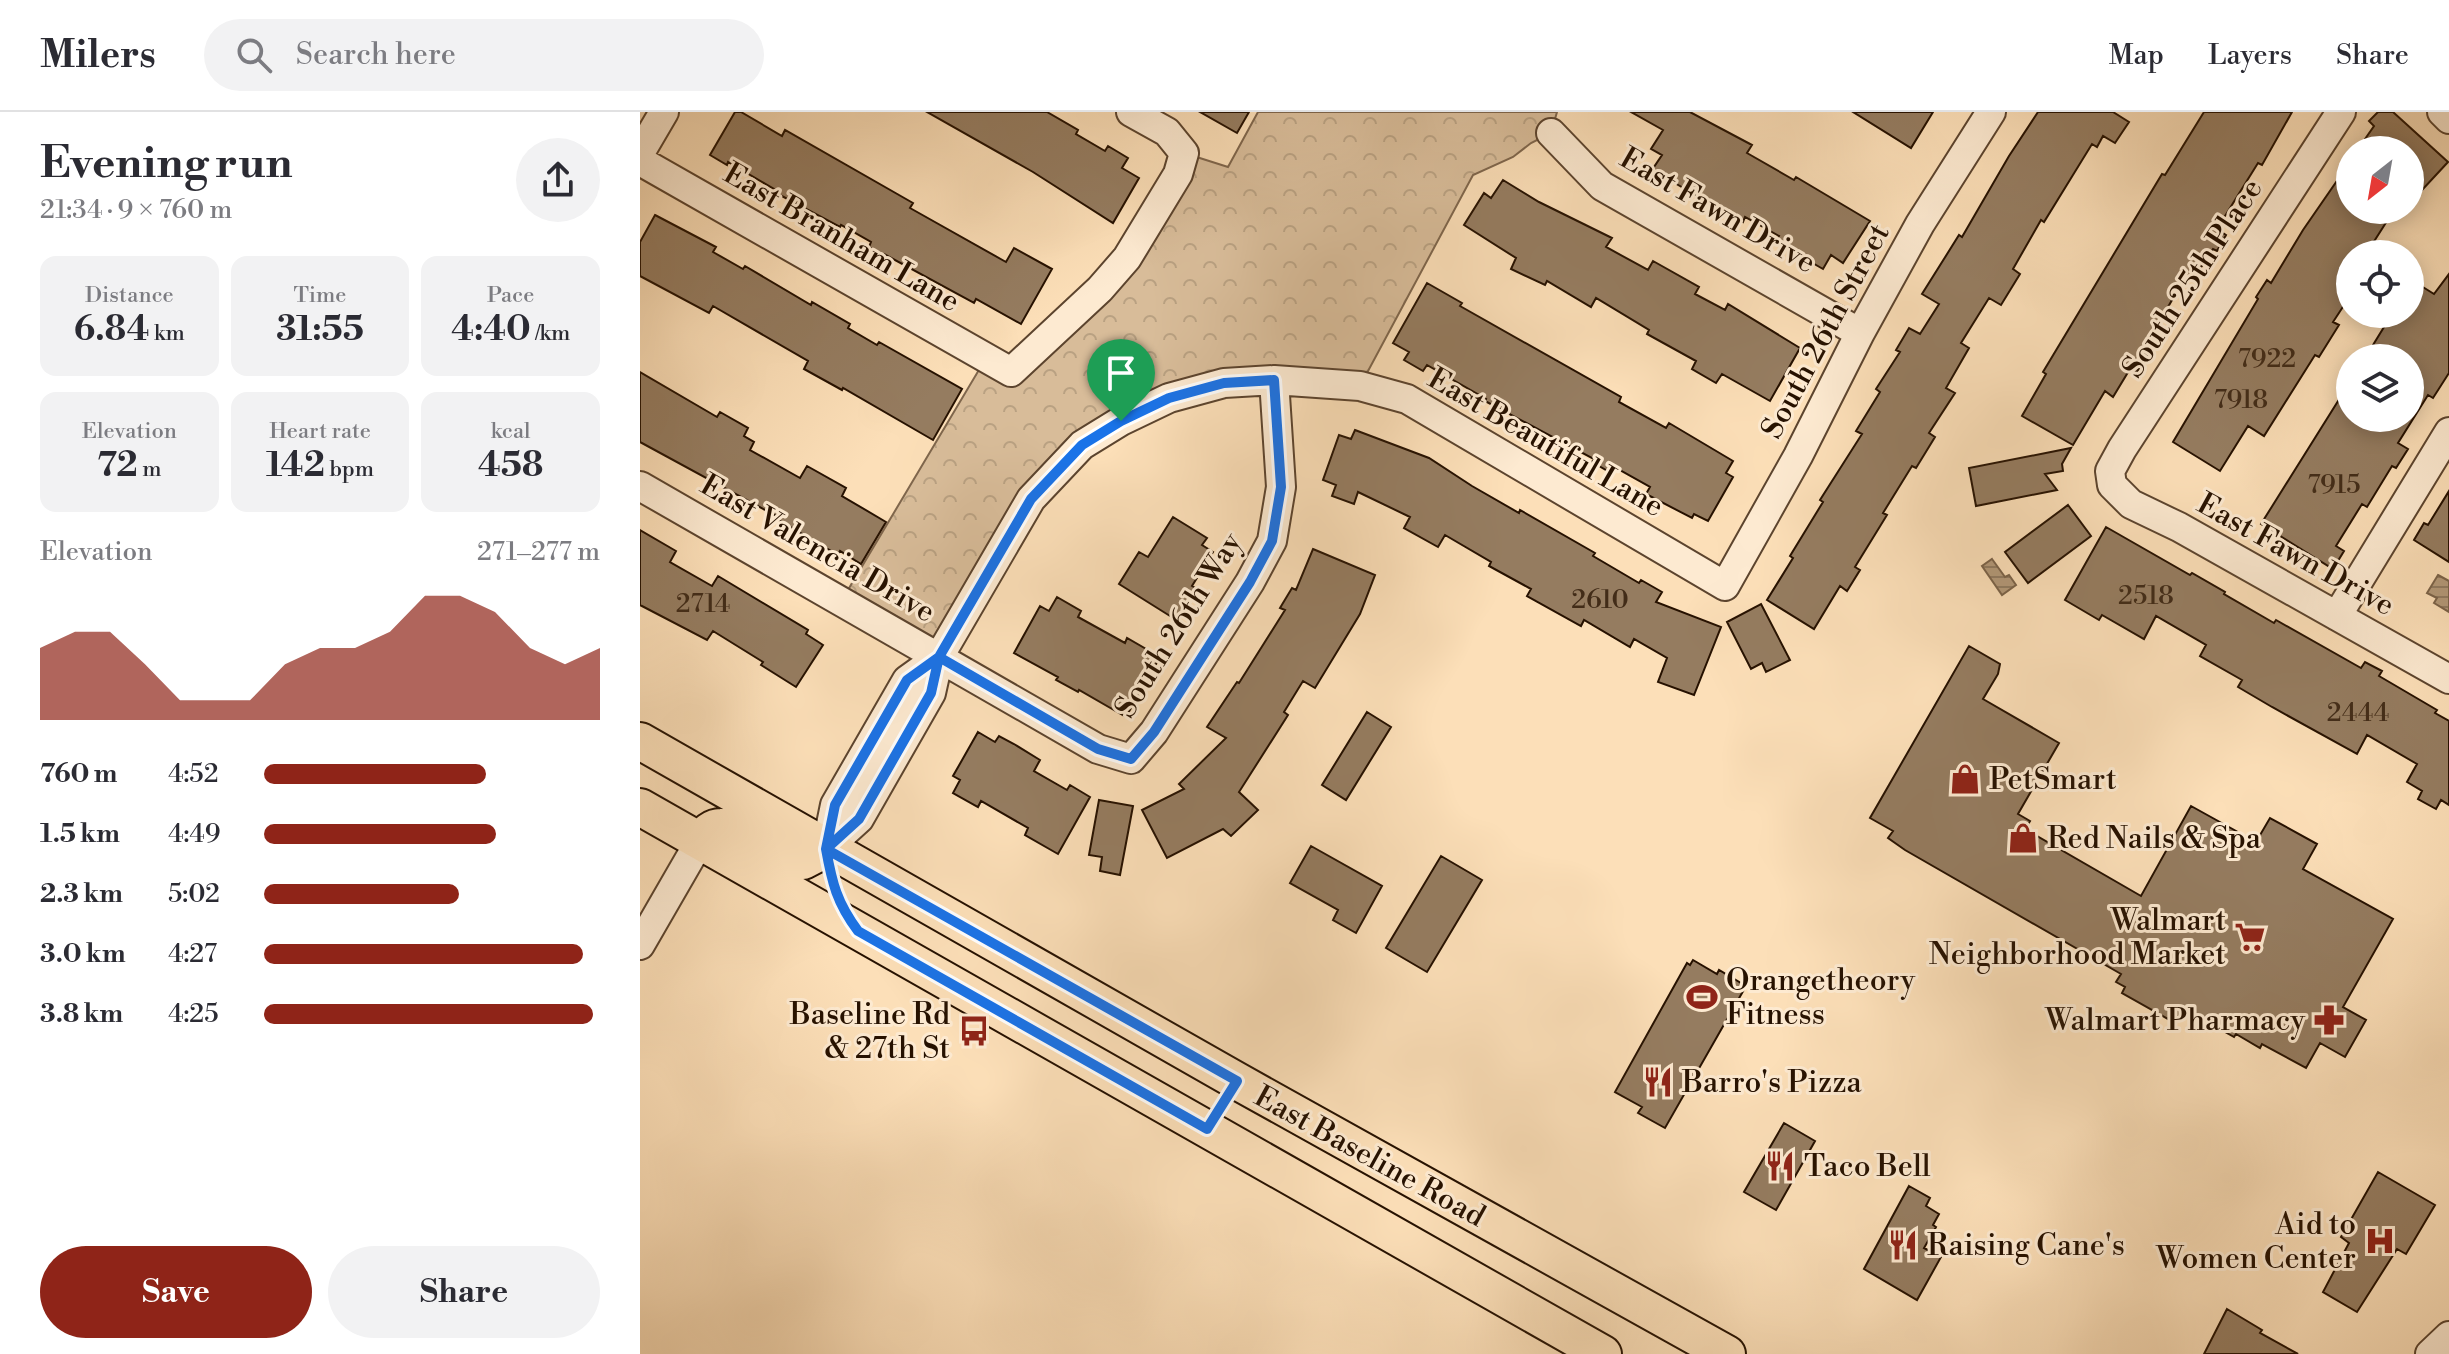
<!DOCTYPE html>
<html lang="en">
<head>
<meta charset="utf-8">
<style>
	body { margin:0; font-family:"Libre Bodoni",serif; background:#f2f2f3; color:#2b2b33; height:100vh; display:flex; flex-direction:column; font-size:30px; white-space:nowrap }
	* { box-sizing:border-box; margin:0 }
	p { font-size:26px; color:#7c7c81 }
	.icon { flex:none; width:44px; height:44px; fill:none; stroke:currentColor; stroke-width:2; stroke-linecap:round; stroke-linejoin:round }
	.map { position:relative; flex:1; overflow:hidden }
	.side { display:flex; flex-direction:column; background:#fff; width:640px }
	.side>* { flex:none }
	.needle { width:52px; rotate:211deg }
	.buttons { position:absolute; left:1696px; top:24px; display:grid; gap:16px }
	.buttons a { display:grid; place-items:center; width:88px; height:88px; border-radius:50%; background:#fff; box-shadow:0 4px 20px #0003; font-size:40px }
	.pin { position:absolute; display:grid; place-items:center; width:68px; height:68px; color:#fff; margin:-82px -34px; border-radius:50% 50% 50% 0; rotate:-45deg; box-shadow:0 0 8px #0007 }
	.pin .icon { rotate:45deg }
	.round { display:grid; place-items:center; flex:none; width:84px; height:84px; border-radius:42px; background:#f2f2f3 }
	.summary { display:flex; align-items:center; justify-content:space-between; height:136px; padding:0 40px }
	h1 { font-size:44px; font-weight:700; line-height:60px }
	.metrics { display:grid; grid-template-columns:repeat(3,1fr); gap:12px; height:136px; padding:8px 40px }
	.metrics div { display:grid; align-content:center; border-radius:16px; background:#f2f2f3; text-align:center }
	.metrics b { font-size:34px; font-weight:700 }
	.metrics small { font-size:22px; font-weight:400 }
	.metrics p { font-size:22px }
	.chart { height:224px; padding:16px 40px }
	.chart p { display:flex; justify-content:space-between }
	.chart svg { width:100%; height:144px; margin-top:8px; fill:#8f2418; opacity:.7 }
	.cta { display:flex; gap:16px; margin-top:auto; padding:16px 40px }
	.cta a { flex:1; height:92px; border-radius:48px; background:#8f2418; color:#fff; font-size:32px; font-weight:700; line-height:92px; text-align:center }
	.cta a+a { background:#f2f2f3; color:#2b2b33 }
	ul { padding:0 40px; list-style:none; font-size:26px }
	li { display:grid; grid-template-columns:128px 96px 1fr; align-items:center; height:60px }
	li i { height:20px; border-radius:10px; background:#8f2418 }
	header { display:flex; align-items:center; gap:48px; box-sizing:border-box; height:112px; padding:0 40px; background:#fff; border-bottom:2px solid #e1e1e2 }
	header strong { font-size:38px }
	nav { display:flex; gap:44px; margin-inline-start:auto; font-size:28px }
	.search { width:560px; height:72px; background:#f2f2f3; display:flex; align-items:center; gap:20px; box-sizing:border-box; padding:0 28px; border-radius:44px; color:#7c7c81; font-size:30px }
	main { display:flex; flex:1; min-height:0 }
	.map>svg:first-child { display:block }
	.park { fill:url(#park-crowns); stroke:#7f664c; stroke-width:2 }
	.water { fill:url(#water-rules); stroke:#7b6349; stroke-width:2 }
	.building { fill:#957c60; stroke:#261100; stroke-width:2 }
	.lines { fill:none; stroke-linecap:round; stroke-linejoin:round }
	.minor-casing { stroke:#5c442e; stroke-width:32 }
	.major-casing { stroke:#261100; stroke-width:40 }
	.minor { stroke:#fdead1; stroke-width:28 }
	.major { stroke:#fcdfb8; stroke-width:36 }
	.route-casing { stroke:#fff; stroke-width:16 }
	.route { stroke:#1a73e8; stroke-width:10 }
	.labels { text-anchor:middle; stroke-width:6; stroke-linejoin:round; paint-order:stroke }
	.number-label { font-size:26px; fill:#422c18 }
	.street-label { font-size:30px; fill:#261100; stroke:#fdead1 }
	.poi-label { font-size:30px; fill:#261100; stroke:#fdead1; text-anchor:start }
</style>
</head>
<body>
<header>
<strong>Milers</strong>
<div class="search"><svg class="icon" aria-label="search" viewBox="0 0 24 24"><circle cx="10" cy="10" r="6"/><path d="M15 15l6 6"/></svg>Search here</div>
<nav><a>Map</a><a>Layers</a><a>Share</a></nav>
</header>
<main>
<section class="side">
<div class="summary"><div><h1>Evening run</h1><p>21:34 · 9 × 760 m</p></div><a class="round"><svg class="icon" aria-label="share" viewBox="0 0 24 24"><path d="M12 15V3M7 8l5-5 5 5M5 13v7h14v-7"/></svg></a></div>
<div class="metrics">
<div><p>Distance</p><b>6.84<small> km</small></b></div>
<div><p>Time</p><b>31:55</b></div>
<div><p>Pace</p><b>4:40<small> /km</small></b></div>
</div>
<div class="metrics">
<div><p>Elevation</p><b>72<small> m</small></b></div>
<div><p>Heart rate</p><b>142<small> bpm</small></b></div>
<div><p>kcal</p><b>458</b></div>
</div>
<div class="chart"><p><span>Elevation</span>271–277 m</p>
<svg viewBox="0 0 160 44" preserveAspectRatio="none"><path d="M0 44V22L10 17L20 17L30 27L40 38L50 38L60 38L70 27L80 22L90 22L100 17L110 6L120 6L130 11L140 22L150 27L160 22V44z"/></svg>
</div>
<ul>
<li><b>760 m</b>4:52<i style="width:66%"></i></li>
<li><b>1.5 km</b>4:49<i style="width:69%"></i></li>
<li><b>2.3 km</b>5:02<i style="width:58%"></i></li>
<li><b>3.0 km</b>4:27<i style="width:95%"></i></li>
<li><b>3.8 km</b>4:25<i style="width:98%"></i></li>
</ul>
<div class="cta"><a>Save</a><a>Share</a></div>
</section>
<div class="map">
<svg width="1809" height="1242" viewBox="0 0 1809 1242">
	<defs>
		<pattern id="park-crowns" width="20" height="18" patternUnits="userSpaceOnUse" patternTransform="scale(2)"><rect width="20" height="18" fill="#d8bc99"/><path d="M2 6a3 3 0 1 1 6 0M12 15a3 3 0 1 1 6 0" fill="none" stroke="#b9a182"/></pattern>
		<pattern id="water-rules" width="6" height="5" patternUnits="userSpaceOnUse" patternTransform="scale(2)"><rect width="6" height="5" fill="#b39979"/><path d="M0 2.5h6" fill="none" stroke="#917b61"/></pattern>
	</defs>
	<rect width="100%" height="100%" fill="#fcdfb8"/>
	<filter id="stains"><feTurbulence type="fractalNoise" baseFrequency=".0025" numOctaves="4"/><feColorMatrix values="0 0 0 0 .2 0 0 0 0 .09 0 0 0 0 .02 0 0 0 .5 -.17"/></filter>
	<radialGradient id="worn" r=".72"><stop offset=".6" stop-color="#630" stop-opacity="0"/><stop offset="1" stop-color="#630" stop-opacity=".3"/></radialGradient>
	<!-- park -->
	<path class="park" d="M618,0H917L911,21L891,31L873,45L833,63L720,274L584,271L442,333L299,545L202,488L346,246L372,260L460,177L544,41L588,55Z"/>
	<!-- water -->
	<path class="water" d="M1352,447L1365,465L1369,463L1376,473L1362,483L1342,454Z
		M1798,463L1809,469V500L1794,491L1797,486L1787,481Z"/>
	<!-- building -->
	<path class="building" d="M95,0H101L142,24L145,18L273,91L270,96L366,150L374,136L412,157L381,212L336,187L334,191L244,142L243,143L229,135L231,130L201,113L200,115L138,82L139,80L88,50L87,53L70,43Z
		M287,0H407L438,18L436,22L465,39L468,34L488,46L482,56L499,66L473,111L393,60Z
		M560,0H609L597,21Z
		M991,0H1050L1112,33L1107,41L1154,68L1156,65L1230,109L1203,151L1191,143L1183,157L1136,130L1139,124L1105,105L1103,110L1012,58L1022,43L1011,37L1023,18Z
		M1213,0H1293L1271,36Z
		M1398,0H1473L1489,10L1475,31L1463,24L1457,35L1452,32L1404,110L1401,108L1373,157L1380,162L1361,193L1349,186L1321,231L1329,236L1306,276L1315,281L1289,321L1295,325L1276,356L1272,354L1243,401L1247,403L1215,455L1220,458L1207,479L1200,474L1174,517L1127,488L1153,446L1150,444L1183,390L1180,388L1222,322L1216,319L1240,280L1236,277L1260,240L1256,238L1269,216L1280,222L1299,192L1282,182L1319,123L1322,125L1369,44Z
		M1564,0H1652L1622,53L1618,51L1577,117L1586,123L1577,139L1573,137L1556,163L1552,161L1542,176L1540,174L1503,239L1508,242L1496,261L1490,257L1473,285L1465,279L1433,333L1382,304L1406,262L1403,260L1522,62L1525,63Z
		M1738,0H1753L1808,50L1770,91V38H1737L1725,27L1734,14L1729,9Z
		M1710,50V98H1754L1726,142H1710V184L1693,210L1699,213L1679,245L1675,243L1624,324L1608,314L1580,359L1533,330L1618,187L1616,185L1627,168L1631,171L1663,118Z
		M863,68L899,90L972,126L966,135L1008,158L1013,149L1059,175L1055,182L1085,198L1088,192L1160,236L1130,289L1082,262L1076,271L1052,257L1056,249L1007,222L1009,218L956,186L951,195L907,169L905,173L871,157L876,146L824,113L844,81L851,86Z
		M15,103L76,135L73,140L103,157L105,154L171,193L172,190L210,212L208,216L237,233L239,230L322,277L293,328L203,276L202,278L164,257L168,249L73,194L69,201L0,164V130Z
		M1809,162V261L1793,286L1788,283L1758,331L1768,337L1756,356L1752,354L1727,395L1722,392L1696,434L1704,439L1693,457L1621,412L1710,270V306H1770V246H1725L1752,202H1770V167L1794,182Z
		M787,171L822,191L820,194L981,285L979,290L1026,316L1029,311L1093,349L1086,361L1093,365L1068,409L1054,402L1052,406L1006,382L1010,375L976,356L973,362L952,350L954,347L845,289L846,287L787,253L783,259L764,248L769,240L753,231Z
		M0,260L77,305L80,300L108,316L104,324L114,330L110,338L160,366L167,354L206,376L202,384L246,410L221,452L200,439L198,443L137,407L138,405L0,330Z
		M715,318L789,346L832,374L879,401L880,398L955,441L953,444L999,471L1001,468L1022,480L1016,490L1081,515L1054,583L1018,570L1027,546L994,527L990,535L944,508L941,514L887,484L891,477L849,454L851,450L805,423L798,435L764,416L770,405L718,380L714,392L692,384L696,373L683,368L699,323L711,327Z
		M1431,336L1422,352L1423,359L1405,362L1417,378L1336,394L1329,356Z
		M1809,379V450L1774,428L1784,411L1788,413Z
		M1428,393L1451,424L1388,471L1365,440Z
		M533,405L567,426L562,433L573,440L552,474L559,478L538,509L479,472L499,440L508,445Z
		M1466,415L1550,463L1552,461L1585,480L1584,482L1634,511L1636,508L1721,556L1725,550L1742,559L1739,564L1797,598L1795,601L1809,609V693L1801,688L1796,697L1778,687L1782,679L1767,670L1777,652L1727,623L1717,642L1632,595L1598,575L1602,568L1560,544L1566,533L1516,504L1504,527L1462,503L1459,508L1425,488Z
		M0,418L36,439L30,450L72,474L78,464L168,518L166,522L183,533L156,575L121,553L123,550L73,519L67,528L0,493Z
		M673,437L735,463L720,502L675,576L663,569L644,600L648,603L599,680L618,698L591,724L583,717L527,746L502,698L544,677L539,672L586,626L567,615L597,570L599,571L645,498L640,496L652,476L656,478Z
		M417,485L441,499L438,505L485,531L487,526L520,545L486,605L439,578L438,580L416,568L418,565L374,541L400,494L409,499Z
		M1121,492L1150,548L1126,560L1122,551L1111,557L1087,510Z
		M1329,534L1360,552L1358,562L1343,587L1419,631L1378,702L1390,709L1385,717L1501,784L1551,694L1616,730L1630,706L1677,732L1663,757L1753,807L1703,895L1726,908L1705,945L1680,931L1666,956L1622,932L1620,936L1596,922L1594,925L1546,898L1541,907L1531,901L1528,907L1482,881L1485,875L1476,870L1481,862L1265,738L1248,726L1253,719L1230,706Z
		M727,600L751,615L706,688L682,673Z
		M338,620L355,630L359,624L374,632L400,648L394,659L427,678L430,673L450,685L418,742L385,723L388,716L341,689L338,695L313,681L320,668L313,664Z
		M459,688L493,694L480,763L460,759L462,745L449,743Z
		M671,734L742,774L716,821L693,808L698,798L650,771Z
		M801,744L842,768L787,860L746,836Z
		M1053,848L1077,862L1079,858L1106,874L1025,1016L998,1001L1002,995L975,980L1047,851L1050,853Z
		M1144,1011L1175,1029L1136,1098L1104,1080Z
		M1738,1060L1795,1093L1766,1142L1757,1137L1717,1200L1683,1180L1709,1131L1701,1125Z
		M1269,1074L1290,1086L1286,1094L1299,1102L1293,1113L1296,1115L1284,1136L1301,1145L1277,1188L1224,1157Z
		M1587,1197L1622,1218L1620,1221L1658,1242H1564Z"/>
	<g class="lines">
		<!-- minor casing -->
		<g class="minor-casing">
			<path id="minor" d="M1701,0L1482,337L1470,359L1472,373L1491,392L1539,415L1809,567
				M1802,0L1809,7
				M911,21L962,74L1220,221
				M0,41L24,0
				M0,49L371,260L460,177L487,146L538,62L544,41L527,20L491,0
				M0,374L458,637L491,647L514,620L610,470L632,429L641,375L634,268
				M1697,504L1809,320
				M186,737L219,707L291,581L299,545L391,387L442,333L481,309L529,286L584,271L634,268L720,274L767,287L1085,474L1158,344L1220,221L1280,112L1351,0
				M186,737L195,693L267,568L299,545
				M0,833L60,729
				M1790,1242L1809,1224"/>
		</g>
		<!-- major casing -->
		<g class="major-casing">
			<path id="major" d="M0,629L597,969L1087,1242
				M0,695L963,1242
				M60,729C66,722 71,715 81,715C99,714 135,739 153,747L163,749L186,737"/>
		</g>
		<!-- minor -->
		<use href="#minor" class="minor"/>
		<!-- major -->
		<use href="#major" class="major"/>
	</g>
	<g class="lines">
		<!-- route casing -->
		<g class="route-casing">
			<path id="route" d="M481,309L442,333L391,387L299,545L291,581L219,707L186,737C192,771 197,791 218,819L567,1017L597,969L186,737L195,693L267,568L299,545L458,637L491,647L514,620L610,470L632,429L641,375L634,268L584,271L529,286L481,309"/>
		</g>
		<!-- route -->
		<use href="#route" class="route"/>
	</g>
	<!-- icons -->
	<defs>
		<g id="shop-bare" transform="scale(2.4)"><path d="M-5-2.5h2.3a2.7 3.5 0 0 1 5.4 0H5L5.5 6h-11ZM-1.5-2.5h3a1.5 2.3 0 0 0-3 0Z" fill="#8f2418" stroke="#fdead1" stroke-width="2.5" paint-order="stroke"/></g>
		<g id="supermarket-bare" transform="scale(2.4)"><path d="M-6-5.5h2.5l.6 2H6L4.5 2H-2.5L-4.4-4H-6ZM-1.5 3.2a1.3 1.3 0 1 0 .1 0ZM3 3.2a1.3 1.3 0 1 0 .1 0Z" fill="#8f2418" stroke="#fdead1" stroke-width="2.5" paint-order="stroke"/></g>
		<g id="stadium-bare" transform="scale(2.4)"><path d="M0-5a6.5 5 0 1 0 0 10a6.5 5 0 1 0 0-10ZM-3.5-1.8h7v3.6h-7Z" fill="#8f2418" stroke="#fdead1" stroke-width="2.5" paint-order="stroke"/></g>
		<g id="pharmacy-bare" transform="scale(2.4)"><path d="M-2-6h4v4h4v4h-4v4h-4v-4h-4v-4h4Z" fill="#8f2418" stroke="#fdead1" stroke-width="2.5" paint-order="stroke"/></g>
		<g id="bus-bare" transform="scale(2.4)"><path d="M-5-6H5V4H4V6H2V4H-2V6H-4V4H-5ZM-3.5-4V0h7V-4ZM-3.5 1.2v1.5H-2V1.2ZM2 1.2v1.5H3.5V1.2Z" fill="#8f2418" stroke="#fdead1" stroke-width="2.5" paint-order="stroke"/></g>
		<g id="restaurant-bare" transform="scale(2.4)"><path d="M-5-6h1v4h1v-4h1v4h1v-4h1v5L-1.5 .5V6h-2V.5L-5-1ZM5-6V6H3V1.5H1.5Q1.5-4 5-6Z" fill="#8f2418" stroke="#fdead1" stroke-width="2.5" paint-order="stroke"/></g>
		<g id="hospital-bare" transform="scale(2.4)"><path d="M-5-5h3v3.5h4V-5h3V5h-3V1.5h-4V5h-3Z" fill="#8f2418" stroke="#fdead1" stroke-width="2.5" paint-order="stroke"/></g>
	</defs>
	<g fill-rule="evenodd">
		<use href="#shop-bare" x="1325" y="667"/>
		<use href="#shop-bare" x="1383" y="726"/>
		<use href="#supermarket-bare" x="1610" y="825"/>
		<use href="#stadium-bare" x="1062" y="885"/>
		<use href="#pharmacy-bare" x="1689" y="908"/>
		<use href="#bus-bare" x="334" y="919"/>
		<use href="#restaurant-bare" x="1018" y="970"/>
		<use href="#restaurant-bare" x="1140" y="1054"/>
		<use href="#hospital-bare" x="1740" y="1129"/>
		<use href="#restaurant-bare" x="1263" y="1133"/>
	</g>
	<g class="labels">
		<!-- number labels -->
		<g class="number-label">
			<text x="1627" y="255">7922</text>
			<text x="1601" y="296">7918</text>
			<text x="1694" y="381">7915</text>
			<text x="1506" y="492">2518</text>
			<text x="960" y="496">2610</text>
			<text x="63" y="500">2714</text>
			<text x="1718" y="609">2444</text>
		</g>
		<!-- street labels -->
		<g class="street-label">
			<text transform="translate(1078 98) rotate(30)" y="10">East Fawn Drive</text>
			<text transform="translate(202 125) rotate(30)" y="10">East Branham Lane</text>
			<text transform="translate(1552 166) rotate(-57)" y="10">South 25th Place</text>
			<text transform="translate(1185 219) rotate(-62)" y="10">South 26th Street</text>
			<text transform="translate(906 330) rotate(30)" y="10">East Beautiful Lane</text>
			<text transform="translate(178 436) rotate(30)" y="10">East Valencia Drive</text>
			<text transform="translate(1656 442) rotate(29)" y="10">East Fawn Drive</text>
			<text transform="translate(538 513) rotate(-58)" y="10">South 26th Way</text>
			<text transform="translate(730 1044) rotate(29)" y="10">East Baseline Road</text>
		</g>
		<!-- poi labels -->
		<g class="poi-label">
			<text x="1349" y="677">PetSmart</text>
			<text x="1407" y="736">Red Nails &amp; Spa</text>
			<text x="1586" y="818" text-anchor="end">Walmart<tspan x="1586" dy="34">Neighborhood Market</tspan></text>
			<text x="1086" y="878">Orangetheory<tspan x="1086" dy="34">Fitness</tspan></text>
			<text x="310" y="912" text-anchor="end">Baseline Rd<tspan x="310" dy="34">&amp; 27th St</tspan></text>
			<text x="1665" y="918" text-anchor="end">Walmart Pharmacy</text>
			<text x="1042" y="980">Barro's Pizza</text>
			<text x="1164" y="1064">Taco Bell</text>
			<text x="1716" y="1122" text-anchor="end">Aid to<tspan x="1716" dy="34">Women Center</tspan></text>
			<text x="1287" y="1143">Raising Cane's</text>
		</g>
	</g>
	<rect width="100%" height="100%" filter="url(#stains)"/>
	<rect width="100%" height="100%" fill="url(#worn)"/>
</svg>
<div class="buttons">
<a><svg class="needle" viewBox="-14 -14 28 28"><path d="M0-13l5 13h-10z" fill="#e53935"/><path d="M0 13l5-13h-10z" fill="#7c7c81"/></svg></a>
<a><svg class="icon" aria-label="locate" viewBox="0 0 24 24"><circle cx="12" cy="12" r="6"/><path d="M12 2v4M12 18v4M2 12h4M18 12h4"/></svg></a>
<a><svg class="icon" aria-label="layers" viewBox="0 0 24 24"><path d="M12 4l9 5-9 5-9-5zM3 14l9 5 9-5"/></svg></a>
</div>
<div class="pin" style="left:481px;top:309px;background:#1e9e55"><svg class="icon" aria-label="arrive" viewBox="0 0 24 24"><path d="M6 21V4h12l-3 4 3 4H6"/></svg></div>
</div>
</main>
</body>
</html>
